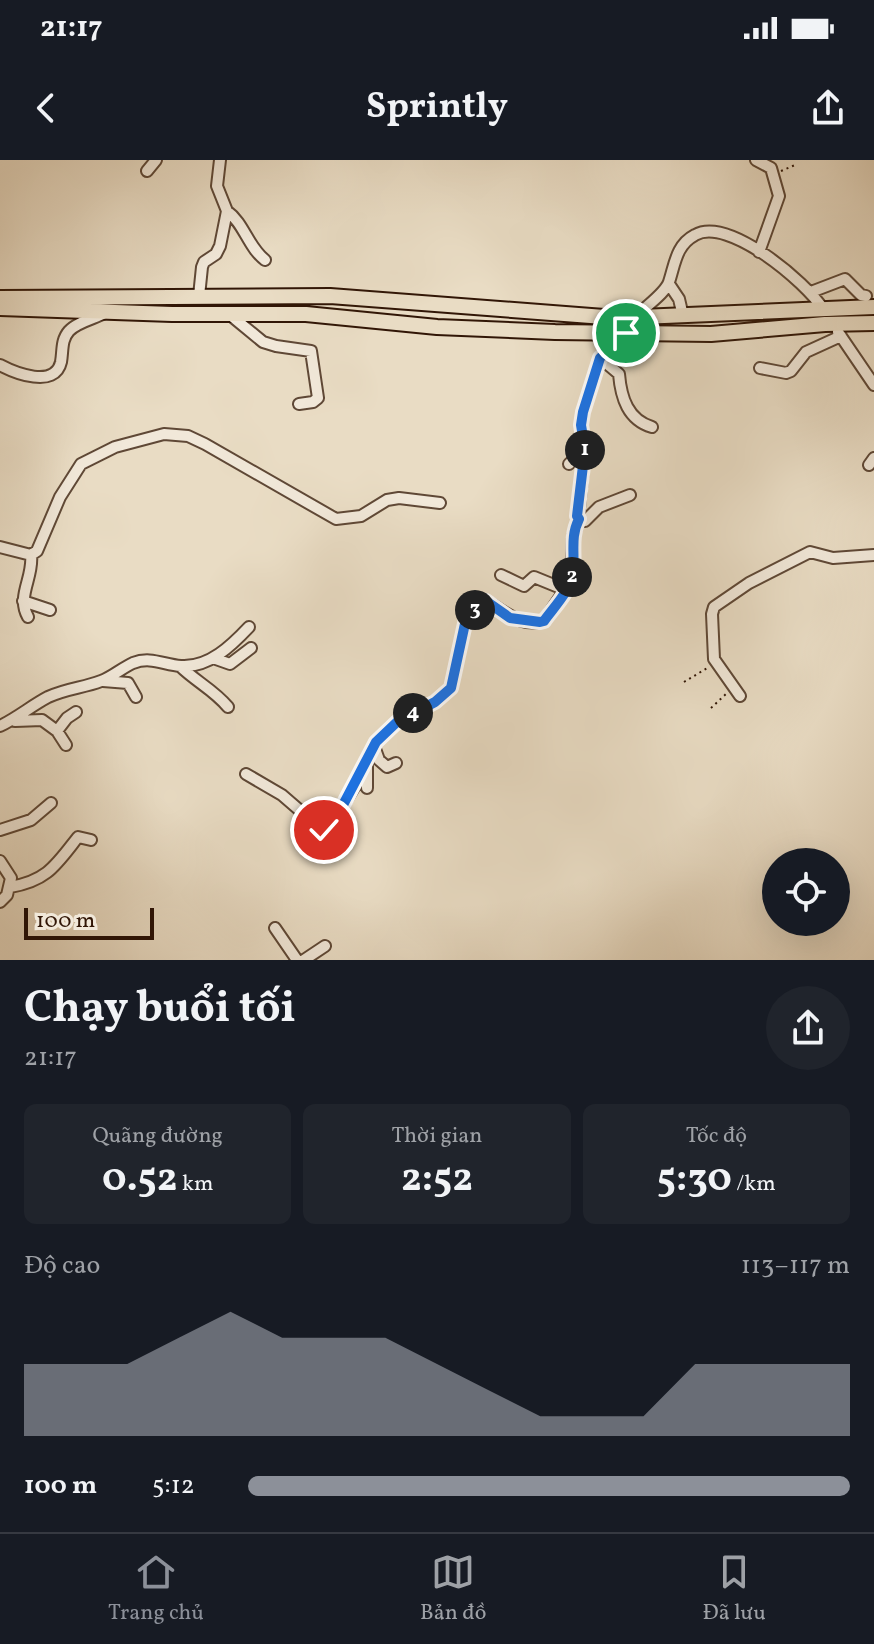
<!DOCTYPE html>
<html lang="vi">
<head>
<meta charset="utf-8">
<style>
	body { margin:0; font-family:Vollkorn,serif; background:#20242c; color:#f1f3f6; height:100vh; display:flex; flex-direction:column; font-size:30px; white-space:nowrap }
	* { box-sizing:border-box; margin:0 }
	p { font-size:26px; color:#9ea1a6 }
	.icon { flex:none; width:44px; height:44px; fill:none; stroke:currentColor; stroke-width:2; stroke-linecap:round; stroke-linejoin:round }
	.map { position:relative; height:800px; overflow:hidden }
	.drawer { display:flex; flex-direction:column; background:#171b24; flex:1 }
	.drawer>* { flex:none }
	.controls { position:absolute; left:762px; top:688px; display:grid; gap:16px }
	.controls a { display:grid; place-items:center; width:88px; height:88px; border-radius:50%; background:#171b24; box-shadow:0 8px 32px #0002; font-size:40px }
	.scale { position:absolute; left:24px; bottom:20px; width:130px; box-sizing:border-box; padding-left:8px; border:4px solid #311606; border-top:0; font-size:22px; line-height:28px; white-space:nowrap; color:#311606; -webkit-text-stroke:6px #f1e8d9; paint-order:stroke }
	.pin { position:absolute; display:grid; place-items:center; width:68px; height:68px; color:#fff; margin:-34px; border:4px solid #fff; border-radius:50%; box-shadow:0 2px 8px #0007 }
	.km { position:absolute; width:40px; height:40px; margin:-20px; border-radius:50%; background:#222; color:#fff; font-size:22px; line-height:40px; text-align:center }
	.round { display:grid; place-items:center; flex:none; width:84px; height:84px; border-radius:42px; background:#20242c }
	.headline { display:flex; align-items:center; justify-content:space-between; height:136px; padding:0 24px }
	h1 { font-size:44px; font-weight:700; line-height:60px }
	.stats { display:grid; grid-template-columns:repeat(3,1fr); gap:12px; height:136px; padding:8px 24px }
	.stats div { display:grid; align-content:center; border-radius:12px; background:#20242c; text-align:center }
	.stats b { font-size:40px; font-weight:700 }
	.stats small { font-size:22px; font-weight:400 }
	.stats p { font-size:22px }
	.chart { height:224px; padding:16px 24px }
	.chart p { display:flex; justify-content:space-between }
	.chart svg { width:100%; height:144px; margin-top:8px; fill:#8c9099; opacity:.7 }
	ul { padding:0 24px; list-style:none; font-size:26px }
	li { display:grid; grid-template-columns:128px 96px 1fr; align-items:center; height:60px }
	li i { height:20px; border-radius:10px; background:#8c9099 }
	.status { display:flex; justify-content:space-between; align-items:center; height:56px; padding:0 40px; background:#171b24; direction:ltr }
	.status svg { height:22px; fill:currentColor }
	header { display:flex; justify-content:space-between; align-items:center; height:104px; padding:0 24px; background:#171b24; font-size:36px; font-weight:700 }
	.menu { display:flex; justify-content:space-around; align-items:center; height:112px; border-top:2px solid #363941; background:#171b24; font-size:22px; color:#9ea1a6 }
	.menu a { display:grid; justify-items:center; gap:4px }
	.menu .on { color:#8c9099 }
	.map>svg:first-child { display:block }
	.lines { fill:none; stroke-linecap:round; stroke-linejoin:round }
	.minor-casing { stroke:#5f4836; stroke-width:14 }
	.highway-casing { stroke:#311606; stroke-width:18 }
	.path { stroke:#311606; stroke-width:2; stroke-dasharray:2 4; stroke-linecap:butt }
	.minor { stroke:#f1e8d9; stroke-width:10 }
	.highway { stroke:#e9dcc4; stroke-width:14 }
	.route-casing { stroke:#fff; stroke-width:16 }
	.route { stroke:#1a73e8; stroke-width:10 }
</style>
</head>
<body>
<div class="status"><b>21:17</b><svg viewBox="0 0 49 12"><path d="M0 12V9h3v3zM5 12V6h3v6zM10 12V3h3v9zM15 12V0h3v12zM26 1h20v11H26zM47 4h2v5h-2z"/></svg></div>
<header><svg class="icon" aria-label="back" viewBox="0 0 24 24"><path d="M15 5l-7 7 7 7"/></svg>Sprintly<svg class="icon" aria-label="share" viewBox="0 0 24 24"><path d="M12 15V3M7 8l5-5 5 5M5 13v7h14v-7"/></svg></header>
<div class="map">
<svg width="874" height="800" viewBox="0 0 874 800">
	<rect width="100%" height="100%" fill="#e9dcc4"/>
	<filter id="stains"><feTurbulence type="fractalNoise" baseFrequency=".0025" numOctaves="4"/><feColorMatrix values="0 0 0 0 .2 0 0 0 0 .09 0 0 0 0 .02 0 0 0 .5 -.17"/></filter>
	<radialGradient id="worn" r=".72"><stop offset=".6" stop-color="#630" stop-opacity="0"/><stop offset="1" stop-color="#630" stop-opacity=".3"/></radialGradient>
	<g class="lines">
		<!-- minor casing -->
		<g class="minor-casing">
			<path id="minor" d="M756,0L771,8L779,36L759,92
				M147,11L156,0
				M227,51C244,63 248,87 265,100
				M669,124L679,139L683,156
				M811,132L845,119L861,135L866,136
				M199,136L202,107L204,102L216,94L220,86L227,51L217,26L220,0
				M229,154L263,182L276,186L311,191L318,238L313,242L299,244
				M635,158C644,147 665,134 669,122C675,104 676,85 695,75C728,56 806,122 823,149
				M838,172L874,225
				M626,173L600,198L583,252L581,265L585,289L578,358L585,361L599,347L630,335
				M600,198L619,214C621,238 628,260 652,267
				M0,205C15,213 55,229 61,202C63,191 61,180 69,171C76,163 92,159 103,154
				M760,208L786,213L791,211L806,192L841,176
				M569,304L585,289
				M869,305L874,298
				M0,387L31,395L37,391L60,337L81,304L115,287L164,274L188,276L205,284L336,359L361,356L387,340L399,338L440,343
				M501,415L524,426L534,417L561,428L569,425
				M23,441L50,450
				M28,457C16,436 34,417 31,395
				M213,498L230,504L251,488
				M180,506C195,521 214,530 228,547
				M103,521L128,523L136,537
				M740,536L714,499L712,454L714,447L749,423L810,392L833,398L874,395
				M15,561L42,560L57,571L67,558L76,552
				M0,566C17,558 31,546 48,537C68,528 83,528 101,521C112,517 122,508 133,503C151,496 164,505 181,506C209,508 232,485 249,467
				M57,571L66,585
				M374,586L379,600L387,607L396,603
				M367,606V628
				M246,614L282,635L319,667L328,670L359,619L376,582L397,562L435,542L451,528L466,459L486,441C505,451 520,468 544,461L571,421L573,377L579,359
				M0,670L31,660L51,643
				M0,701L11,718L7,735L0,742
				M10,727C47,721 56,705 78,677L91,680
				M275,768L297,800
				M304,800L325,786"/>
		</g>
		<!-- highway casing -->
		<g class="highway-casing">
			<path id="highway" d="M0,138L330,136L617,158L874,147
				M0,148L172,154H306L437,167L555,172L711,174L825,164L874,163"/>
		</g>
		<!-- path -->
		<path class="path" d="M781,11L795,5
			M684,522L709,507
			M711,548L727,533"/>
		<!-- minor -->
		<use href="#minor" class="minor"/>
		<!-- highway -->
		<use href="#highway" class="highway"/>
	</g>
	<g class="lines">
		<!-- route casing -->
		<g class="route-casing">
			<path id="route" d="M324,670L332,666L376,582L397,562L435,542L451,528L466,459L486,441L510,458L540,462L544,461C554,447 572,429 573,411C575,392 570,377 579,359L577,356L585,289L581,265L583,252L600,198L626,173"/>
		</g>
		<!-- route -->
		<use href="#route" class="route"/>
	</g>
	<rect width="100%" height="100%" filter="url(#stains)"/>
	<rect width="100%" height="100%" fill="url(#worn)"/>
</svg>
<div class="controls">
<a><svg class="icon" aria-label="locate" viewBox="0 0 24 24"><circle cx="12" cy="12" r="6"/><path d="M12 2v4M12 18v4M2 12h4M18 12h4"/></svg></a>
</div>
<div class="scale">100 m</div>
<div class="pin" style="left:626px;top:173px;background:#1e9e55"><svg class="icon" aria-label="arrive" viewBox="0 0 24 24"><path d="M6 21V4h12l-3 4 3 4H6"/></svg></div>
<div class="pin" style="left:324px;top:670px;background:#d93025"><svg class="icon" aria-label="check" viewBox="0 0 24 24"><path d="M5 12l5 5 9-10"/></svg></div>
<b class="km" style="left:585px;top:290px">1</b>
<b class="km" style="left:572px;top:417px">2</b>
<b class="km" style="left:475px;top:450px">3</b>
<b class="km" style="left:413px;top:553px">4</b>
</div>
<section class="drawer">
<div class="headline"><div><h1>Chạy buổi tối</h1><p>21:17</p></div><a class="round"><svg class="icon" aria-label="share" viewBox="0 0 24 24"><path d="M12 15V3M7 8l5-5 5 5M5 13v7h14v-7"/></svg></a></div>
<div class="stats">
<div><p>Quãng đường</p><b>0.52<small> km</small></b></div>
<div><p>Thời gian</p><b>2:52</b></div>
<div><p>Tốc độ</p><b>5:30<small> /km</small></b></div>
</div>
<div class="chart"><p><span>Độ cao</span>113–117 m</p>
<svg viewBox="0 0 160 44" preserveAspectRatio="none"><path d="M0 44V22L10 22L20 22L30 14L40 6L50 14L60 14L70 14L80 22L90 30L100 38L110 38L120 38L130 22L140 22L150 22L160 22V44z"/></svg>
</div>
<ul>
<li><b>100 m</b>5:12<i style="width:100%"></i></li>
</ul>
</section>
<nav class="menu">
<a class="on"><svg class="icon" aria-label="home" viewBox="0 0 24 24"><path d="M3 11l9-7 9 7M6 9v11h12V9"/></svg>Trang chủ</a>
<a><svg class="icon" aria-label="map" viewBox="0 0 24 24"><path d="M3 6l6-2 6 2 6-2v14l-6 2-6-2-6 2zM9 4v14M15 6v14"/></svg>Bản đồ</a>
<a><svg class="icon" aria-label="saved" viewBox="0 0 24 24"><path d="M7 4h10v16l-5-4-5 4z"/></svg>Đã lưu</a>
</nav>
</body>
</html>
